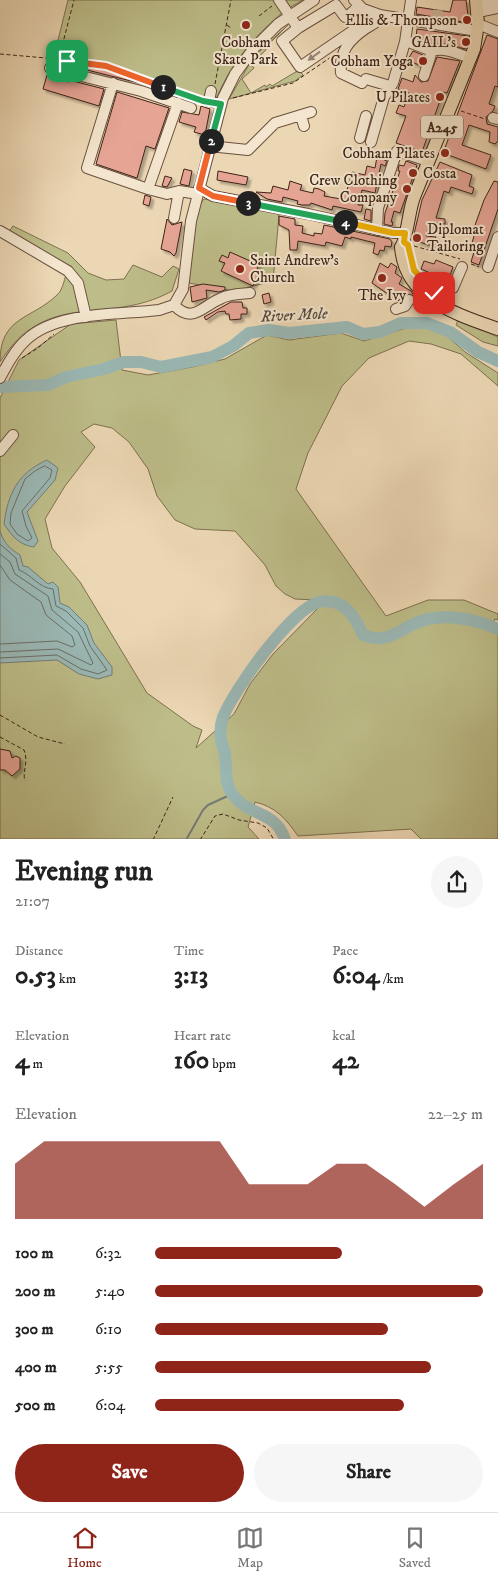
<!DOCTYPE html>
<html lang="en">
<head>
<meta charset="utf-8">
<style>
	body { margin:0; font-family:"IM FELL DW Pica",serif; background:#f6f6f6; color:#222; height:100vh; display:flex; flex-direction:column; font-size:19px; white-space:nowrap }
	* { box-sizing:border-box; margin:0 }
	p { font-size:16px; color:#767676 }
	.icon { flex:none; width:28px; height:28px; fill:none; stroke:currentColor; stroke-width:2; stroke-linecap:round; stroke-linejoin:round }
	.map { position:relative; height:839px; overflow:hidden }
	.side { display:flex; flex-direction:column; background:#fff; flex:1 }
	.side>* { flex:none }
	.pin { position:absolute; display:grid; place-items:center; width:42px; height:42px; color:#fff; margin:-21px; border-radius:10px; box-shadow:0 2px 8px #0006 }
	.km { position:absolute; width:25px; height:25px; margin:-12px; border-radius:50%; background:#222; color:#fff; font-size:14px; line-height:25px; text-align:center }
	.round { display:grid; place-items:center; flex:none; width:52px; height:52px; border-radius:26px; background:#f6f6f6 }
	.overview { display:flex; align-items:center; justify-content:space-between; height:85px; padding:0 15px }
	h1 { font-size:28px; font-weight:800; line-height:38px }
	.stats { display:grid; grid-template-columns:repeat(3,1fr); gap:8px; height:85px; padding:5px 15px }
	.stats div { display:grid; align-content:center }
	.stats b { font-size:25px; font-weight:800 }
	.stats small { font-size:14px; font-weight:400 }
	.stats p { font-size:14px }
	.chart { height:140px; padding:10px 15px }
	.chart p { display:flex; justify-content:space-between }
	.chart svg { width:100%; height:90px; margin-top:5px; fill:#8f2418; opacity:.7 }
	.primary-button { display:flex; gap:10px; margin-top:auto; padding:10px 15px }
	.primary-button a { flex:1; height:58px; border-radius:30px; background:#8f2418; color:#fff; font-size:20px; font-weight:800; line-height:58px; text-align:center }
	.primary-button a+a { background:#f6f6f6; color:#222 }
	ul { padding:0 15px; list-style:none; font-size:16px }
	li { display:grid; grid-template-columns:80px 60px 1fr; align-items:center; height:38px }
	li i { height:12px; border-radius:6px; background:#8f2418 }
	.tab-bar { display:flex; justify-content:space-around; align-items:center; height:70px; border-top:1px solid #e0e0e0; background:#fff; font-size:14px; color:#767676 }
	.tab-bar a { display:grid; justify-items:center; gap:2px }
	.tab-bar .active { color:#8f2418 }
	.map>svg:first-child { display:block }
	.green { fill:#bdbd89; stroke:#7e7050; fill-rule:evenodd }
	.water { fill:#9ab8b5; stroke:#757c76 }
	.lines { fill:none; stroke-linecap:round; stroke-linejoin:round }
	.shore { stroke:#6c6e66; stroke-width:1 }
	.stream { stroke:#757c76; stroke-width:2 }
	.river { stroke:#9ab8b5; stroke-width:12 }
	.building { fill:#e5a494; stroke:#3e2318; filter:url(#shadow) }
	.minor-tunnel { stroke:#c9b395; stroke-width:10; stroke-dasharray:10 5; stroke-linecap:butt }
	.minor-casing { stroke:#6a503f; stroke-width:12 }
	.major-casing { stroke:#3e2318; stroke-width:14 }
	.path { stroke:#3e2318; stroke-width:1; stroke-dasharray:4 2.5; stroke-linecap:butt }
	.minor { stroke:#f3e5ce; stroke-width:10 }
	.major { stroke:#ecd7b4; stroke-width:12 }
	.oneway { fill:#988473 }
	.split-1-casing { stroke:#fff; stroke-width:10 }
	.split-2-casing { stroke:#fff; stroke-width:10 }
	.split-3-casing { stroke:#fff; stroke-width:10 }
	.split-4-casing { stroke:#fff; stroke-width:10 }
	.split-5-casing { stroke:#fff; stroke-width:10 }
	.split-6-casing { stroke:#fff; stroke-width:10 }
	.split-1 { stroke:#f0652b; stroke-width:6 }
	.split-2 { stroke:#22a559; stroke-width:6 }
	.split-3 { stroke:#f0652b; stroke-width:6 }
	.split-4 { stroke:#22a559; stroke-width:6 }
	.split-5 { stroke:#f5b400; stroke-width:6 }
	.split-6 { stroke:#f5b400; stroke-width:6 }
	.poi-dot { fill:#8f2418; stroke:#f3e5ce; stroke-width:2 }
	.labels { text-anchor:middle; stroke-width:4; stroke-linejoin:round; paint-order:stroke }
	.shield { fill:#f3e5ce; stroke:#745d4f; stroke-width:1 }
	.shield-label { font-size:14px; font-weight:bold; fill:#3e2318 }
	.poi-label { font-size:15px; fill:#3e2318; stroke:#f3e5ce; text-anchor:end }
	.water-label { font-size:16px; font-style:italic; fill:#55483f; stroke:#f3e5ce }
</style>
</head>
<body>
<div class="map">
<svg width="498" height="840" viewBox="0 0 498 840">
	<defs>
		<filter id="shadow"><feDropShadow dx="3" dy="3" stdDeviation="1" flood-color="#0004"/></filter>
	</defs>
	<rect width="100%" height="100%" fill="#ecd7b4"/>
	<filter id="stains"><feTurbulence type="fractalNoise" baseFrequency=".004" numOctaves="4"/><feColorMatrix values="0 0 0 0 .2 0 0 0 0 .09 0 0 0 0 .02 0 0 0 .5 -.17"/></filter>
	<radialGradient id="worn" r=".72"><stop offset=".6" stop-color="#630" stop-opacity="0"/><stop offset="1" stop-color="#630" stop-opacity=".3"/></radialGradient>
	<!-- green -->
	<path class="green" d="M68,0H303L289,8H281L282,13C253,38 230,64 216,100L203,99L106,65L67,59L55,52Z
		M288,25L265,48L266,50L251,64L254,68L242,79L251,93L265,85L266,87L270,84L272,86L299,70L303,75L295,81L229,99L254,56Z
		M204,199L276,212L279,216L273,281L233,291L189,283C191,262 190,214 204,199Z
		M13,226L68,253L88,273L106,280L124,279L133,265L162,277L173,266L179,269L172,291C107,327 48,287 0,362C0,316 31,320 57,295C63,290 65,277 67,270L8,233Z
		M116,320L122,370L148,375L192,367L225,359L267,335L289,340L341,333L364,341L412,326L431,329L447,336L465,352L498,373V386L461,354L431,344L409,341L369,358L342,386L308,453L296,489L386,616L428,600H464L498,614V620L495,619L490,629L498,634V839H421L411,829L298,836C286,819 276,807 255,802L248,827L259,839H0V398L19,360L71,324ZM94,424L112,428L129,442L148,469L157,496L175,520L195,529L235,531L265,565L276,586L285,594L295,599L316,600L319,607L273,654L250,684L234,714L196,748L202,730L193,726L147,693L80,582L52,548L45,519L65,486L95,447L81,432Z
		M458,320L498,337V346L483,342L456,325Z"/>
	<!-- water -->
	<path class="water" d="M47,460L58,468L55,480L27,512L38,541L34,547C19,545 12,536 4,524C8,493 18,473 47,460Z
		M0,531C4,543 10,549 20,555L23,566L28,567L48,584L53,582L58,587L60,603L69,607L87,625L94,643L112,667V675L98,679L79,674L57,660L0,663Z"/>
	<g class="lines">
		<!-- shore -->
		<path class="shore" d="M45,466L52,470L50,478L22,511L26,526L32,538L28,541L17,534L10,524L11,513L25,479L35,471Z
			M0,544L16,558L19,570C32,575 39,588 53,589L56,606L66,611L83,628L90,646L107,670L98,674L81,669L57,655L0,658
			M0,554L10,562L15,574L48,596L52,610L78,632L93,663L91,665L58,649L0,652
			M0,565L10,580L41,602L46,615L72,636L75,645L72,647L57,641L0,644"/>
		<!-- stream -->
		<path class="stream" d="M186,840L203,810L208,805L232,794"/>
		<!-- river -->
		<path class="river" d="M0,387L48,385L66,377L104,369L124,362H141L161,367L212,357L233,346L249,333L269,330L289,333L347,327L363,334L380,332L401,323H427L450,332L478,352L498,361
			M285,840C276,810 249,817 233,795C224,784 227,767 225,754C224,749 222,745 221,740C220,733 221,723 223,717C234,690 291,609 319,602C343,597 355,616 363,635C389,645 398,629 421,621C445,613 475,619 498,629"/>
	</g>
	<!-- building -->
	<path class="building" d="M453,0H466L469,23L416,14L417,7L450,12Z
		M417,29L468,36L466,47L465,49L447,44H433L416,37Z
		M487,35L498,39V87L495,86L489,104L495,106L493,111L486,117L487,124L498,127V141L495,144L489,142L490,132L469,125L462,145L491,155L486,169L443,153Z
		M413,51L423,55L420,65L407,61Z
		M437,57L460,61L447,93L443,92L422,152L396,143L406,116L396,113L399,105L404,107L409,93L398,89L402,78L413,82L415,75L421,82L428,81Z
		M88,65L109,70L129,77L128,79L186,97V99L143,84L87,70Z
		M47,75L68,82L69,80L104,89L99,106L43,89Z
		M117,92L169,108L155,149L146,146L137,178L96,164Z
		M201,106L210,109L205,135L194,132L196,127L179,122L182,112L199,115Z
		M377,157L387,161L385,166L381,164L375,193L362,190L358,205H363L361,212L333,206L332,210L311,203L310,205H302L297,204L298,201L283,197L282,202L267,199L256,192L271,193L273,186L288,190L290,181L302,185L300,190L313,193L314,188L319,189L325,192L324,196L341,199L343,190H347L352,172L365,175L367,166L375,168Z
		M406,161L417,165L413,177L400,213L394,211L391,222H393L392,226L384,224L385,213L400,171H398L399,165L404,166Z
		M440,162L472,175L469,186L474,188L472,194L451,187L449,193L444,191L436,218L445,219V224L437,223L436,227L429,225L426,236L436,237L435,245H428L415,240L414,234L422,200Z
		M184,169L192,171L189,186L180,184Z
		M218,171L248,177L246,185L217,180Z
		M165,176L172,178L167,187L162,186Z
		M494,181L498,182V209L479,265L471,262L476,245L472,243L476,229L474,228L484,200Z
		M145,195L151,197L149,206L143,204Z
		M366,209L371,210V221L364,219Z
		M279,216L295,219V225L303,226L302,233L314,236V233L322,234L324,225L390,239L392,242L391,247L385,246L384,251L380,250L378,255L373,253L375,243L351,237V239L345,237L342,246L326,242L325,246L298,241L297,250H290L289,230L279,225Z
		M167,219L172,225L182,222L176,253L174,256L170,252L161,249Z
		M230,252L259,265L257,269L260,270L253,286L221,271L225,263L219,261L222,255L228,258Z
		M436,260L453,267L449,278L439,277L421,269L424,261L434,264Z
		M380,263L388,268L391,263L397,267L395,273L402,278L399,284L411,291L414,296L406,294L398,301L372,283Z
		M203,284L225,287V290L219,292L206,290L207,298L192,302L190,287Z
		M269,293L271,302L264,304L262,295Z
		M231,302H242L243,308H247V314H241V319L230,320L229,314H226L225,311L218,312L206,320L204,317Z
		M0,749L10,751L12,758L16,756L20,758V769L12,776L5,770H0Z"/>
	<g class="lines">
		<!-- minor-tunnel -->
		<path class="minor-tunnel" d="M437,18L438,10"/>
		<!-- minor casing -->
		<g class="minor-casing">
			<path id="minor" d="M279,0L298,28
				M354,0L363,9L380,15L477,31
				M477,1L498,2
				M478,12L498,8
				M345,17L336,5L298,28L282,41L300,67L357,28L348,16L359,6
				M478,24L498,32
				M406,41L432,51L424,76
				M432,51C444,47 459,54 470,58
				M50,68L141,91L191,108
				M366,79L390,86
				M113,83L87,168L148,189
				M362,83L341,73C339,52 349,40 365,29C372,24 377,24 380,15
				M211,91L209,101L221,104
				M178,103L148,189L167,194L179,191L198,194
				M301,116L304,126
				M493,118L498,119
				M360,138L366,116
				M371,142L384,97L393,83L405,42L411,0
				M209,146L248,150L275,123L311,112
				M199,188L213,196L308,214L393,233H405
				M174,218L179,191
				M377,230L378,208L397,151L428,161
				M0,231L68,271L78,283L86,317
				M488,267L498,237
				M434,293L442,283L453,288L462,267
				M174,305C193,325 203,305 222,298C230,294 241,294 250,293
				M396,309L405,306L409,300
				M0,378C7,365 15,350 26,340C56,311 119,315 159,310L174,305L183,289L191,221L223,98L235,74L254,48L278,24L314,0
				M0,451L13,435"/>
		</g>
		<!-- major casing -->
		<g class="major-casing">
			<path id="major" d="M476,0L478,24L474,49L414,197C409,209 407,239 401,247C405,299 456,314 498,329"/>
		</g>
		<!-- path -->
		<path class="path" d="M259,16L272,6
			M227,25L231,28
			M0,54L58,59L106,66L201,100
			M59,58L74,0
			M215,84L231,0
			M233,98L293,83L334,55
			M461,111L485,119
			M414,246L460,259
			M471,264L479,267
			M22,358L38,348L54,334
			M0,715L38,737L65,744
			M0,737L24,750C29,762 22,772 25,781
			M153,840L173,797
			M200,840L215,816L223,814L239,820L258,823L267,828L274,840"/>
		<!-- minor -->
		<use href="#minor" class="minor"/>
		<!-- major -->
		<use href="#major" class="major"/>
	</g>
	<!-- one-way arrows -->
	<defs><path id="oneway-solid" d="M-6-.8H1V-3.2L6.5 0L1 3.2V.8H-6Z" transform="scale(1.25)"/></defs>
	<use class="oneway" href="#oneway-solid" transform="translate(314 56) rotate(144)"/>
	<g class="lines">
		<!-- split-1 casing -->
		<g class="split-1-casing">
			<path id="split-1" d="M67,61L106,66L163,87"/>
		</g>
		<!-- split-2 casing -->
		<g class="split-2-casing">
			<path id="split-2" d="M163,87L203,101L221,104L211,141"/>
		</g>
		<!-- split-3 casing -->
		<g class="split-3-casing">
			<path id="split-3" d="M211,141L199,188L213,196L248,203"/>
		</g>
		<!-- split-4 casing -->
		<g class="split-4-casing">
			<path id="split-4" d="M248,203L345,222"/>
		</g>
		<!-- split-5 casing -->
		<g class="split-5-casing">
			<path id="split-5" d="M345,222L393,233H405L404,242L408,245L414,270"/>
		</g>
		<!-- split-6 casing -->
		<g class="split-6-casing">
			<path id="split-6" d="M414,270L434,293"/>
		</g>
		<!-- split-1 -->
		<use href="#split-1" class="split-1"/>
		<!-- split-2 -->
		<use href="#split-2" class="split-2"/>
		<!-- split-3 -->
		<use href="#split-3" class="split-3"/>
		<!-- split-4 -->
		<use href="#split-4" class="split-4"/>
		<!-- split-5 -->
		<use href="#split-5" class="split-5"/>
		<!-- split-6 -->
		<use href="#split-6" class="split-6"/>
	</g>
	<!-- markers -->
	<g class="poi-dot">
		<circle cx="467" cy="20" r="5"/>
		<circle cx="246" cy="25" r="5"/>
		<circle cx="466" cy="42" r="5"/>
		<circle cx="423" cy="61" r="5"/>
		<circle cx="440" cy="97" r="5"/>
		<circle cx="445" cy="153" r="5"/>
		<circle cx="413" cy="173" r="5"/>
		<circle cx="407" cy="189" r="5"/>
		<circle cx="417" cy="238" r="5"/>
		<circle cx="240" cy="269" r="5"/>
		<circle cx="382" cy="278" r="5"/>
	</g>
	<g class="labels">
		<!-- shield labels -->
		<rect class="shield" x="421" y="115.5" width="42" height="23" rx="4"/>
		<g class="shield-label">
			<text x="442" y="132">A245</text>
		</g>
		<!-- poi labels -->
		<g class="poi-label">
			<text x="457" y="25">Ellis &amp; Thompson</text>
			<text x="246" y="47" text-anchor="middle">Cobham<tspan x="246" dy="17">Skate Park</tspan></text>
			<text x="456" y="47">GAIL's</text>
			<text x="413" y="66">Cobham Yoga</text>
			<text x="430" y="102">U Pilates</text>
			<text x="435" y="158">Cobham Pilates</text>
			<text x="423" y="178" text-anchor="start">Costa</text>
			<text x="397" y="185">Crew Clothing<tspan x="397" dy="17">Company</tspan></text>
			<text x="427" y="234" text-anchor="start">Diplomat<tspan x="427" dy="17">Tailoring</tspan></text>
			<text x="250" y="265" text-anchor="start">Saint Andrew's<tspan x="250" dy="17">Church</tspan></text>
			<text x="382" y="300" text-anchor="middle">The Ivy</text>
		</g>
		<!-- water labels -->
		<g class="water-label">
			<text transform="translate(294 314) rotate(-3)" y="6">River Mole</text>
		</g>
	</g>
	<rect width="100%" height="100%" filter="url(#stains)"/>
	<rect width="100%" height="100%" fill="url(#worn)"/>
</svg>
<div class="pin" style="left:67px;top:61px;background:#1e9e55"><svg class="icon" aria-label="arrive" viewBox="0 0 24 24"><path d="M6 21V4h12l-3 4 3 4H6"/></svg></div>
<div class="pin" style="left:434px;top:293px;background:#d93025"><svg class="icon" aria-label="check" viewBox="0 0 24 24"><path d="M5 12l5 5 9-10"/></svg></div>
<b class="km" style="left:163px;top:87px">1</b>
<b class="km" style="left:211px;top:141px">2</b>
<b class="km" style="left:248px;top:203px">3</b>
<b class="km" style="left:345px;top:222px">4</b>
</div>
<section class="side">
<div class="overview"><div><h1>Evening run</h1><p>21:07</p></div><a class="round"><svg class="icon" aria-label="share" viewBox="0 0 24 24"><path d="M12 15V3M7 8l5-5 5 5M5 13v7h14v-7"/></svg></a></div>
<div class="stats">
<div><p>Distance</p><b>0.53<small> km</small></b></div>
<div><p>Time</p><b>3:13</b></div>
<div><p>Pace</p><b>6:04<small> /km</small></b></div>
</div>
<div class="stats">
<div><p>Elevation</p><b>4<small> m</small></b></div>
<div><p>Heart rate</p><b>160<small> bpm</small></b></div>
<div><p>kcal</p><b>42</b></div>
</div>
<div class="chart"><p><span>Elevation</span>22–25 m</p>
<svg viewBox="0 0 160 44" preserveAspectRatio="none"><path d="M0 44V17L10 6L20 6L30 6L40 6L50 6L60 6L70 6L80 27L90 27L100 27L110 17L120 17L130 27L140 38L150 27L160 17V44z"/></svg>
</div>
<ul>
<li><b>100 m</b>6:32<i style="width:57%"></i></li>
<li><b>200 m</b>5:40<i style="width:100%"></i></li>
<li><b>300 m</b>6:10<i style="width:71%"></i></li>
<li><b>400 m</b>5:55<i style="width:84%"></i></li>
<li><b>500 m</b>6:04<i style="width:76%"></i></li>
</ul>
<div class="primary-button"><a>Save</a><a>Share</a></div>
</section>
<nav class="tab-bar">
<a class="active"><svg class="icon" aria-label="home" viewBox="0 0 24 24"><path d="M3 11l9-7 9 7M6 9v11h12V9"/></svg>Home</a>
<a><svg class="icon" aria-label="map" viewBox="0 0 24 24"><path d="M3 6l6-2 6 2 6-2v14l-6 2-6-2-6 2zM9 4v14M15 6v14"/></svg>Map</a>
<a><svg class="icon" aria-label="saved" viewBox="0 0 24 24"><path d="M7 4h10v16l-5-4-5 4z"/></svg>Saved</a>
</nav>
</body>
</html>
